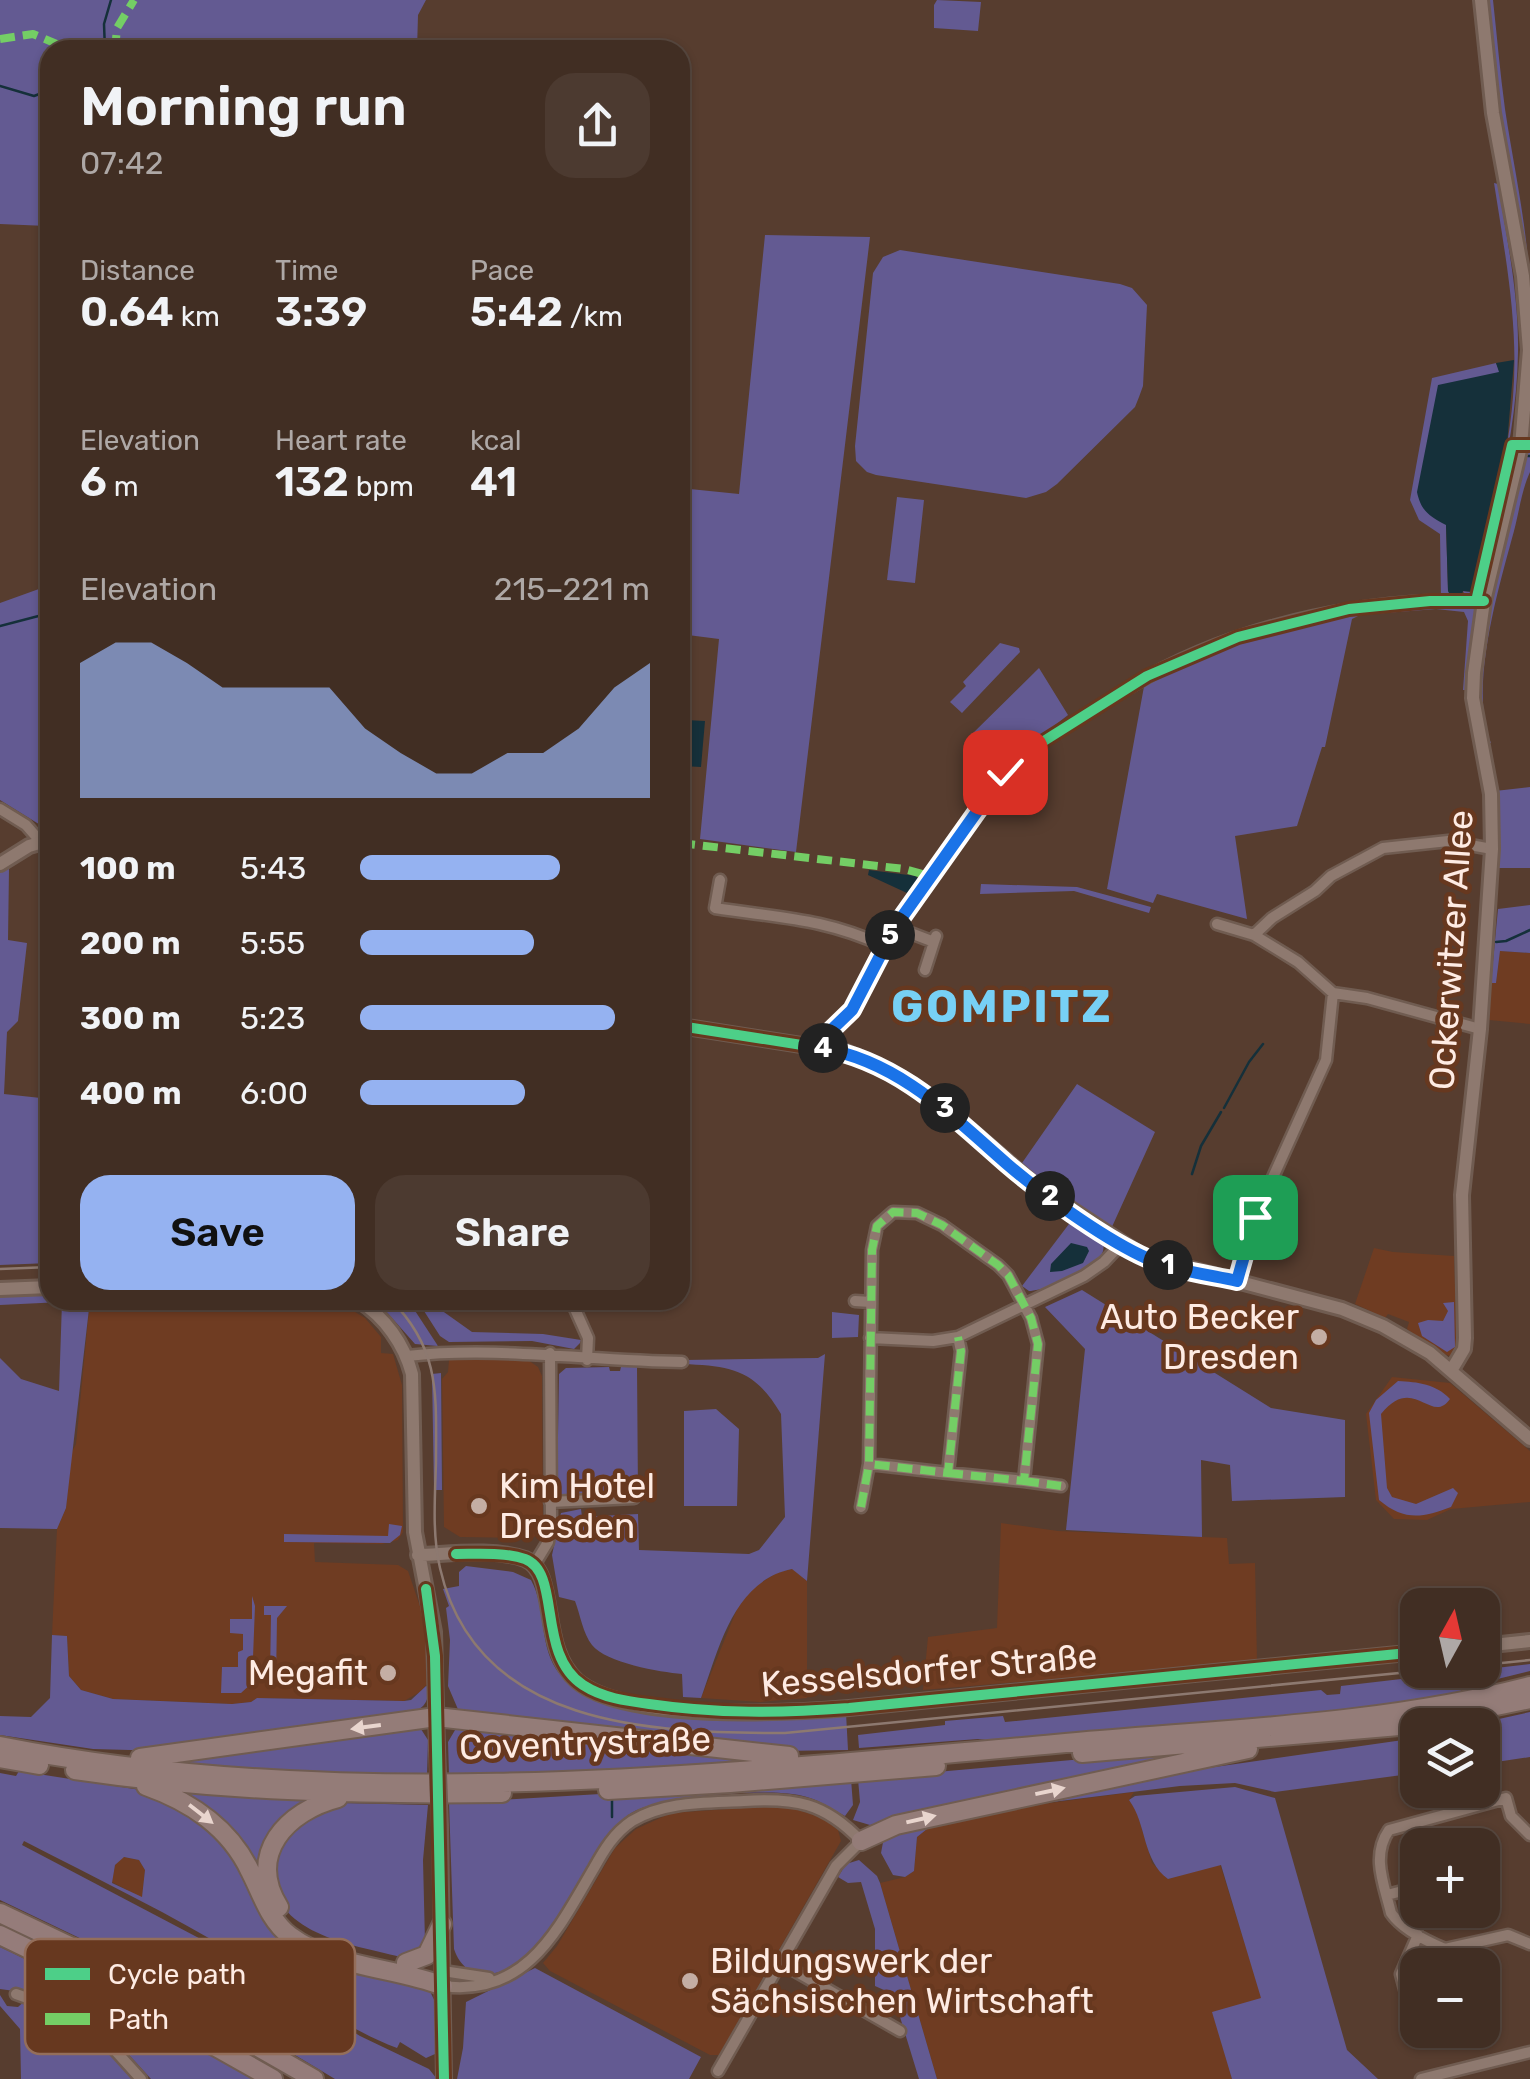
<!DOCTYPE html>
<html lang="en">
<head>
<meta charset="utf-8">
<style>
	body { margin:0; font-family:Rubik,sans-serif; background:#4c3a30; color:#f1f3f6; height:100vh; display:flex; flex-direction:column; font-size:38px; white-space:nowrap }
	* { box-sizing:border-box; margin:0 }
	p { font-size:32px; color:#aea8a6 }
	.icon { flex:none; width:55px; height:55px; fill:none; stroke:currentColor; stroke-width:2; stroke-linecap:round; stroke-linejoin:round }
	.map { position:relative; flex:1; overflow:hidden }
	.sheet { position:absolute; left:40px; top:40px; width:650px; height:1270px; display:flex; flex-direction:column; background:#412e23; border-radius:30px; box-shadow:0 2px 8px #0004,0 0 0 2px #5a4a41 }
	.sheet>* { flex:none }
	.needle { width:65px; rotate:8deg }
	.buttons { position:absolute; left:1400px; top:1588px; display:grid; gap:20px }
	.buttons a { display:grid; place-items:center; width:100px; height:100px; border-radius:20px; background:#412e23; box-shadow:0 2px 8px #0004,0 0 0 2px #5a4a41; font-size:50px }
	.pin { position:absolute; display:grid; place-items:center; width:85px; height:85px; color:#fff; margin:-42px; border-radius:20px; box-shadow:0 5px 15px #0006 }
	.km { position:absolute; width:50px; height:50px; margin:-25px; border-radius:50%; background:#222; color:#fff; font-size:28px; line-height:50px; text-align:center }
	.round { display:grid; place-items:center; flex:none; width:105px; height:105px; border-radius:30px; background:#4c3a30 }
	.summary { display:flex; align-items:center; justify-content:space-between; height:170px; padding:0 40px }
	h1 { font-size:55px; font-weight:600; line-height:75px }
	.metrics { display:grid; grid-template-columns:repeat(3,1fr); gap:15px; height:170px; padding:10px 40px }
	.metrics div { display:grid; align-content:center }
	.metrics b { font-size:42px; font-weight:600 }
	.metrics small { font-size:28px; font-weight:400 }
	.metrics p { font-size:28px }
	.chart { height:280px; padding:20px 40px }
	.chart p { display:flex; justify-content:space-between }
	.chart svg { width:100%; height:180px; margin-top:10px; fill:#95b2f1; opacity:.7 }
	.action { display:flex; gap:20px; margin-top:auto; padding:20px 40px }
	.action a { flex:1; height:115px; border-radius:30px; background:#95b2f1; color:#111; font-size:40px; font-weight:600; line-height:115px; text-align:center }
	.action a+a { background:#4c3a30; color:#f1f3f6 }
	ul { padding:0 40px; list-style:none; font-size:32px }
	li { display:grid; grid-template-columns:160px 120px 1fr; align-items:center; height:75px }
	li i { height:25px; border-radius:12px; background:#95b2f1 }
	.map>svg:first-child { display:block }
	.built { fill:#6f3c22 }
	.green { fill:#635a92; fill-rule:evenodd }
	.water { fill:#15303a }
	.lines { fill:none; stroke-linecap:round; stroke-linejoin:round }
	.stream { stroke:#15303a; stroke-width:2.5 }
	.minor-casing { stroke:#705c51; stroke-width:15 }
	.tertiary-casing { stroke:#705c51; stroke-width:18 }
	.trunk-casing { stroke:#705c51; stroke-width:22 }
	.motorway-casing { stroke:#705c51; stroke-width:22 }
	.minor { stroke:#8e796f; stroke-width:10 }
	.tertiary { stroke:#8e796f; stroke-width:12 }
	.trunk { stroke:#947c78; stroke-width:18 }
	.motorway { stroke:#957c7a; stroke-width:18 }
	.tram { stroke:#8d7970; stroke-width:2.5 }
	.tertiary-bridge-casing { stroke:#705c51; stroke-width:18; stroke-linecap:butt }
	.tertiary-bridge { stroke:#8e796f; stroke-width:12 }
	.quiet { stroke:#74ce65; stroke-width:8; stroke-dasharray:15 8; stroke-linecap:butt }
	.cycleway-casing { stroke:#67381f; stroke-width:16 }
	.cycleway { stroke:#4dcf88; stroke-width:10 }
	.oneway { fill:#e9d5ce }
	.route-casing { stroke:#fff; stroke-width:20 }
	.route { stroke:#1a73e8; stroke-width:12 }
	.poi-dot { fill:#c4aea4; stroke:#67381f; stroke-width:4 }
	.labels { text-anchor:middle; stroke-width:9; stroke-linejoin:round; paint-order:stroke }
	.street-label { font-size:35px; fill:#feebe3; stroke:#67381f }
	.poi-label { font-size:35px; fill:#feebe3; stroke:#67381f; text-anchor:end }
	.district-label { font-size:45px; font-weight:bold; letter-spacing:2.5px; fill:#77d0f5; stroke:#67381f }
	.key { fill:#67381f; stroke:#946e5a; stroke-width:2.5 }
	.key-label { font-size:28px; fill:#feebe3 }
</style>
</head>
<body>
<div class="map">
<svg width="1530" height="2079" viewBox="0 0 1530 2079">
	<rect width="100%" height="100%" fill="#573d2f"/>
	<!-- built -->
	<path class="built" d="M1500,951L1530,953V1024L1489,1020L1491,983H1496Z
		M1374,1248L1393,1252L1454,1256L1457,1351L1450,1356L1441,1353L1407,1329L1409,1322L1388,1314L1385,1318L1355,1304Z
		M90,1300H335L365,1318L381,1337V1353L393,1354L402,1385L403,1532L398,1540L382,1544L314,1543L315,1562L398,1565L408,1571L426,1624L428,1683L420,1692L404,1701L257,1698L251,1702L232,1704L113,1699L81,1690L69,1676L67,1636L52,1635L57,1529L66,1508L71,1454L76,1444Z
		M525,1358L538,1367L542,1376L543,1528L533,1538L460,1537L444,1527L442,1379L448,1372L449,1360Z
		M1392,1377L1450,1383L1530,1451V1502L1451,1509L1427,1520L1394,1519L1376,1500L1366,1414Z
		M1001,1523L1058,1531L1227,1538L1229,1564L1255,1563L1257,1662L923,1690L928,1637L997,1628Z
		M793,1569L807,1581V1698L760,1702L701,1698L739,1604L751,1589L778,1572Z
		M1134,1792L1129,1800L1136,1809L1152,1863L1168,1879L1220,1864L1262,1999L1213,2013L1232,2079H937L880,1883L905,1877L914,1871L917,1837L932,1825L1020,1807Z
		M772,1806L792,1808L823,1818L838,1830L841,1841L719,2055H710L550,1971L543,1963L557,1946L615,1848L636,1829L671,1813Z
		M123,1857L139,1860L145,1870L142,1898L112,1882L115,1865Z"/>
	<!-- green -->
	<path class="green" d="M0,0H426L418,15L417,50H50V238L47,226L0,224Z
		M937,0L981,2L978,31L934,28V5Z
		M1486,0H1493C1497,36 1500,73 1505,109C1515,175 1530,237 1530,304L1498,109Z
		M1494,183L1498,184C1507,239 1519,296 1518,352C1517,434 1494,514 1475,594L1466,598L1463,591L1473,592C1488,528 1508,462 1513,397C1519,325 1505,254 1494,183Z
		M765,235L870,237L796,852L700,839L719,639L680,634V488L739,494Z
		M900,250L1120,284L1132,288L1147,305L1143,386L1139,397L1135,407L1057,484L1046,492L1026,498L876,475L867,472L856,461L855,446L873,273L883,257Z
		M1496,363L1500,372L1446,525L1448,590L1451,597L1441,599L1440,534L1419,520L1410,500L1432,378Z
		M1530,449V472C1522,489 1519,512 1514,531C1499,587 1468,688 1491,743H1486L1479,700L1482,637L1524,454Z
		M897,497L924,500L915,583L887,580Z
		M50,585V831L0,800V603Z
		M1431,604L1468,606L1476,610L1467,690H1463L1468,621L1464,612L1436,609L1360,615L1352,619L1325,747H1322L1297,826L1235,836L1247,919L1157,894L1153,903L1107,889L1145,681C1208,648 1275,627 1345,612C1373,606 1403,606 1431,604Z
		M1000,643L1019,648L1020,652L962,713L950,702L966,686L963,682Z
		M1039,668L1068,715L999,769L968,738Z
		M1530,787V868H1496L1495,791Z
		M9,869L8,940L27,943L18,1021L7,1032L4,1094L50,1099V1263L0,1265V871Z
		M981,884L1077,887L1151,907L1149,913L1074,891L980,894Z
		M1530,905V953L1500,951L1496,983H1491L1498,909Z
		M1077,1084L1155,1132L1111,1229L1041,1185L946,1102L930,1091L932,1087L1022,1163Z
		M1072,1220C1081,1226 1099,1233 1103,1244C1110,1267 1045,1291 1029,1291L1022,1286Z
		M1082,1290L1271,1408L1345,1420V1497L1232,1501L1230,1465L1201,1460L1202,1537L1066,1530L1085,1349L1045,1307Z
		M50,1291V1300H90L66,1508L57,1529L0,1528V1358L21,1379L59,1391L62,1302L0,1305V1293Z
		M376,1300H408L438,1346L415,1344Z
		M417,1300H427L472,1332L543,1334L581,1340L580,1343L574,1349L532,1341L449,1342L440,1336Z
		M1454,1302L1455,1347L1447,1352L1422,1336L1418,1323L1428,1320L1443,1321L1448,1311L1443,1303Z
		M832,1312L859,1315L858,1337L832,1338Z
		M825,1354L807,1581L792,1569C733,1581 719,1649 701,1698L683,1697L682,1674C660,1672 606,1663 592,1645C583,1634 580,1614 575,1601L559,1597L552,1555L561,1513L581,1509L582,1517L638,1514L639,1550L749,1554L759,1550L785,1517L781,1414C755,1369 730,1366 683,1364L684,1360L818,1358Z
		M609,1367L610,1371H620L621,1367H637L638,1496H557L559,1374L566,1368Z
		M441,1373L442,1490H434L432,1374Z
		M1398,1381C1418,1382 1436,1384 1450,1399C1431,1426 1414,1373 1381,1414L1387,1488L1392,1497L1416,1504L1453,1488L1458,1493L1451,1507C1422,1518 1404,1521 1379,1500L1369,1413L1376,1400Z
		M716,1409L739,1429L737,1506H684V1411Z
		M389,1524L402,1526L400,1535L390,1543L284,1542V1534L388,1536Z
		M466,1566L513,1572L531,1580C546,1607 539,1642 556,1669C597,1733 777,1714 846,1713L848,1750L780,1751L460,1714L448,1686L450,1640L446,1608L449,1606L443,1589L459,1586V1572Z
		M252,1596L255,1606L252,1683L241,1693H221L222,1667H238V1652L243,1650V1634L230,1633V1619H252Z
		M264,1606H287L277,1618L276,1681L272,1687L263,1682V1677L270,1676L271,1615H264Z
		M52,1635L67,1636L69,1676L81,1690L113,1699L232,1704L251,1702L257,1698L404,1701L411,1700L426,1686L429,1687C428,1705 423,1708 408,1715L167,1751L93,1749L0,1735V1716L31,1717L50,1698Z
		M1530,1664V1671L1461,1688L1460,1697L1416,1703L995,1741L978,1739L859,1748L858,1735L945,1725V1721L1003,1716L1005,1722L1321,1690L1327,1695L1340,1694L1341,1686Z
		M1530,1712V1757L1483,1764L1482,1725H1472Z
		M458,1725L780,1761L586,1772L449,1775L448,1742Z
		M419,1726L428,1740L427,1776L261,1771L143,1759Z
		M1417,1738V1773L1275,1792L1235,1783L1180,1786L1020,1806L1208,1768Z
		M1239,1745L870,1825L853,1820L860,1802L858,1779Z
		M19,1771L147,1791L220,1835L276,1930L429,1989L435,2002V2054L426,2058L400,2042L397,2048C341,2027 294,1988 243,1958C172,1915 98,1879 24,1841L22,1845L214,1946L360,2036L429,2069L437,2079H335L180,1986L0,1900V1773L16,1776ZM124,1857L139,1860L145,1870L142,1897L112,1883L115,1865Z
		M851,1779L853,1805L845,1816C828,1807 819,1799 799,1795C767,1788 651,1795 627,1816C590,1848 573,1901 543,1941C522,1970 469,1994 454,1949L449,1803Z
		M165,1786L320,1797L277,1830L269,1893L286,1922L304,1936L323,1945L420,1970L323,1948L289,1929L253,1867Z
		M1235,1787L1275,1798L1347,2050L1378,2079H1232L1212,2012L1261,1998L1221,1865L1168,1879C1142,1860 1147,1824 1129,1800L1135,1796Z
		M341,1803L428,1805L423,1860L425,1942L422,1948L404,1958C356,1945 264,1935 274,1864C276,1850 288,1834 294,1822Z
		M932,1825L917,1837L914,1871L905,1877L893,1875L881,1853L884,1837Z
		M859,1860L877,1876L880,1883L937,2079H919L893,1994L875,1986V1929L861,1882L848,1883L838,1877L846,1864Z
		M0,1947L115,2002L253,2079H151L109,2033L29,1993L0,1989Z
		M535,1968L701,2057L689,2079H457L463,2048L466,2002Z
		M0,1995L7,2006L18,2007L27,1999L99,2040L133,2079H21L20,2029L0,2006Z"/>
	<!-- water -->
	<path class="water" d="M1514,360L1507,445L1473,592L1463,591L1461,597H1451L1448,591L1446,525C1429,516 1421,511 1417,492L1438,385L1499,372L1496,363Z
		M686,720L705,721L701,767L682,766Z
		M869,870L916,876L919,881L907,893L868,875Z
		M1071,1243L1087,1247L1089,1251L1083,1263L1062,1271L1050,1272L1051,1264Z"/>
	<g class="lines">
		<!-- stream -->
		<path class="stream" d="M105,50L104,24L111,0
			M0,86L34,96L50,90
			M1528,456H1530
			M0,626L50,613
			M1496,942L1506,941L1530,930
			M1224,1108L1249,1062L1263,1044
			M1192,1174L1201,1146L1221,1112
			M612,1799V1817"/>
		<!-- minor casing -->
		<g class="minor-casing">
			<path id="minor" d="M1130,687C1219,633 1327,606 1430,601C1448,600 1466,602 1484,601
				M0,809L26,825L40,841
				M720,880L715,908C778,918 824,918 884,946
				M1217,924L1254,935L1298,962L1333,993L1367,998L1480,1029
				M895,927L934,942L936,936
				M1254,935L1272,918L1315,891L1331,876L1383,848L1448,841L1492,849
				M925,970L934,942
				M821,1048L822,1039L853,1010L895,927L1005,772
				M1237,1281L1255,1217L1326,1060L1333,993
				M571,1300L588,1338L587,1360
				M855,1301L871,1302
				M870,1338L933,1341L958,1337L1084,1276L1104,1262L1121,1244
				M407,1356C499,1346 589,1361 682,1362
				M948,1473L1024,1481L1038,1344L1031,1318L1008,1275L998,1265L942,1225L917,1213L893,1212L877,1226L872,1250L869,1464L948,1473L961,1351L958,1337
				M1024,1481L1061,1486
				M550,1502L634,1498
				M861,1507L869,1464
				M534,1565L548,1542L551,1521L550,1353
				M1530,1835L1511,1816L1506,1798L1389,1830C1371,1856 1384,1884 1391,1913C1402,1929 1426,1941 1445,1949L1508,1935L1530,1944
				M1387,1895L1418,1887
				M1418,1935L1401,1974L1416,2031L1421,2030
				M781,1963L900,2031
				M443,1971L489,1978
				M443,1986C527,1997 558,1929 594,1868C604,1850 614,1833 632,1821C665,1801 706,1803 744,1801C795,1798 824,1802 861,1841L836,1866L718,2071
				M16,1994L30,1999L103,2037L141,2079
				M1421,2079L1530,2052"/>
		</g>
		<!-- tertiary casing -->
		<g class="tertiary-casing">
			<path id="tertiary" d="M0,864L29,846L50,840
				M680,1026L846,1052L905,1080L948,1111L1036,1186L1142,1256L1342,1309L1383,1326L1430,1353L1530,1439
				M0,1289L50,1287
				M358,1300C385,1317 404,1344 412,1374L415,1532L434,1632L437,1748
				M1451,1371L1464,1349L1465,1338L1462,1195L1480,1029L1492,849L1491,794L1473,698L1474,673L1484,601L1521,446L1529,350L1523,276L1493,113L1481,0
				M418,1555C450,1554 494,1548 525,1559C559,1572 538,1647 577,1681C626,1722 786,1713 849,1708L1418,1652
				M1482,1646L1530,1641
				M440,1827L444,2079"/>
		</g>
		<!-- trunk casing -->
		<g class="trunk-casing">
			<path id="trunk" d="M0,1746C344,1814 709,1775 1055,1744C1213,1729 1376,1726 1530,1686
				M1082,1753L1399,1726L1530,1699
				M0,1758L39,1765
				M140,1758L436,1717L789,1756
				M75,1770C217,1791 359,1795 502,1793
				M146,1786C191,1802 229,1827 250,1871C262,1894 269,1920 290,1936C333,1968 395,1967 443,1986
				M608,1790L730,1783L936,1766
				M861,1841L896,1825L1248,1749
				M279,1907C246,1854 287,1811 338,1798
				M406,1963L427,1955L442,1924"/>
		</g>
		<!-- motorway casing -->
		<g class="motorway-casing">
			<path id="motorway" d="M0,1913L145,1982L314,2079
				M0,1935L122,1994L273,2079"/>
		</g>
		<!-- minor -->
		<use href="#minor" class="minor"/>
		<!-- tertiary -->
		<use href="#tertiary" class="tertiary"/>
		<!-- trunk -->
		<use href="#trunk" class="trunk"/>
		<!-- motorway -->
		<use href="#motorway" class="motorway"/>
		<!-- tram -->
		<path class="tram" d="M0,1269L50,1267
			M391,1300C441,1350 436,1396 436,1462C435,1497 432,1534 440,1568C476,1728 652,1733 785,1733L1430,1670
			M1482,1665L1530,1660"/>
		<!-- tertiary-bridge casing -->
		<g class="tertiary-bridge-casing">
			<path id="tertiary-bridge" d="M437,1748L440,1827"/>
		</g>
		<!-- tertiary-bridge -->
		<use href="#tertiary-bridge" class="tertiary-bridge"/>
		<!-- quiet -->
		<path class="quiet" d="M0,39L33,34L71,50
			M115,50L117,28L134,0
			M680,843L904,869L930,876
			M948,1473L1024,1481L1038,1344L1031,1318L1008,1275L998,1265L942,1225L917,1213L893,1212L877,1226L872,1250L869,1464L948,1473L961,1351L958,1337
			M1024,1481L1061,1486
			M861,1507L869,1464"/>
		<!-- cycleway casing -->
		<g class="cycleway-casing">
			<path id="cycleway" d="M1476,601L1512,445H1530
				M680,1026L821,1048L822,1039L853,1010L895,927L949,848L1005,772L1036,746L1147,676L1238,637L1349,609L1430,601H1484
				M456,1554C478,1554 505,1552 525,1559C562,1573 536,1654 583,1685C603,1698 626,1701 649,1704C717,1714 781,1713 849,1708L1418,1652
				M426,1589L435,1656L444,2079"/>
		</g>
		<!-- cycleway -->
		<use href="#cycleway" class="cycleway"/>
	</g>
	<!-- one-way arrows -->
	<defs><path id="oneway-solid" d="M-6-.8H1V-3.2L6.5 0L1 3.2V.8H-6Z" transform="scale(2.5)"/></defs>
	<g class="oneway">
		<use href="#oneway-solid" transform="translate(366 1727) rotate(172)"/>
		<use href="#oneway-solid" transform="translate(1050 1791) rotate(-12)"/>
		<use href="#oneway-solid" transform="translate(201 1814) rotate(38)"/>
		<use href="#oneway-solid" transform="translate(921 1819) rotate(-13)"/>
	</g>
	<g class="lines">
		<!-- route casing -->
		<g class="route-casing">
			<path id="route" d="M1005,772L895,927L852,1010L822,1039L821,1048C898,1061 951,1115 1007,1164C1042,1194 1099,1235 1140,1255C1170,1270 1205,1274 1237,1281L1255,1217"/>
		</g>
		<!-- route -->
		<use href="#route" class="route"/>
	</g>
	<!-- markers -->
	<g class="poi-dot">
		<circle cx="1319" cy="1337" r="10"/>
		<circle cx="479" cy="1506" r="10"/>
		<circle cx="388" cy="1673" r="10"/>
		<circle cx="690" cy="1981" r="10"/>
	</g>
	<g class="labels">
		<!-- street labels -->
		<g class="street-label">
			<text transform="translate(1451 950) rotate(-86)" y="12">Ockerwitzer Allee</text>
			<text transform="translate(929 1670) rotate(-5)" y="12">Kesselsdorfer Straße</text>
			<text transform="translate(585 1743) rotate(-2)" y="12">Coventrystraße</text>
		</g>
		<!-- poi labels -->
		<g class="poi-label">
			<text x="1299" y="1329">Auto Becker<tspan x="1299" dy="40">Dresden</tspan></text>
			<text x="499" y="1498" text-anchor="start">Kim Hotel<tspan x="499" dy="40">Dresden</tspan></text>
			<text x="368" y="1685">Megafit</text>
			<text x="710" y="1973" text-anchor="start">Bildungswerk der<tspan x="710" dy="40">Sächsischen Wirtschaft</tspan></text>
		</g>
		<!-- district labels -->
		<g class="district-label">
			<text x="1002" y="1022">GOMPITZ</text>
		</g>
	</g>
	<!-- legend -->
	<rect x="25" y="1939" width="330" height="115" rx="15" class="key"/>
	<rect x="45" y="1968" width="45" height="12" fill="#4dcf88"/>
	<rect x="45" y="2013" width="45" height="12" fill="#74ce65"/>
	<g class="key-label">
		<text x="108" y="1984">Cycle path</text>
		<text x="108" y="2029">Path</text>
	</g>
</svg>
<div class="buttons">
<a><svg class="needle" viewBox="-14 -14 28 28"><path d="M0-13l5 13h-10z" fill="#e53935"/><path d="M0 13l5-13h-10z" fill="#aea8a6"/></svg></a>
<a><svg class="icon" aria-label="layers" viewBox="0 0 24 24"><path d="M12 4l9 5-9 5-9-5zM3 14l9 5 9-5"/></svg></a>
<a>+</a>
<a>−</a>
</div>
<div class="pin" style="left:1255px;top:1217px;background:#1e9e55"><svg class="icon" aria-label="arrive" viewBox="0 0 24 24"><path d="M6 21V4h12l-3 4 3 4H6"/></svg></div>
<div class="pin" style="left:1005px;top:772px;background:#d93025"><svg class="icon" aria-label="check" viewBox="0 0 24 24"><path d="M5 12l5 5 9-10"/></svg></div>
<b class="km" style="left:1168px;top:1265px">1</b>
<b class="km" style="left:1050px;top:1196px">2</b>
<b class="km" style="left:945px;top:1108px">3</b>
<b class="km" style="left:823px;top:1048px">4</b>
<b class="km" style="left:890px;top:935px">5</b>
<section class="sheet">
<div class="summary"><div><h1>Morning run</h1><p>07:42</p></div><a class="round"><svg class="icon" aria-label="share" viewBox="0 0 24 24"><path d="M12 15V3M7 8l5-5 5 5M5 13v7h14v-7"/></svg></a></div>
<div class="metrics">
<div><p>Distance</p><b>0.64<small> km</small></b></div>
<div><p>Time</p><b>3:39</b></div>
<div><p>Pace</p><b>5:42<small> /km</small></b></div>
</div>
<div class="metrics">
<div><p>Elevation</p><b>6<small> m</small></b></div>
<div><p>Heart rate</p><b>132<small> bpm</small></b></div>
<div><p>kcal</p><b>41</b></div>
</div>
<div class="chart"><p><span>Elevation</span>215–221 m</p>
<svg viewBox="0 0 160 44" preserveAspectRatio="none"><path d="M0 44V11L10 6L20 6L30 11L40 17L50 17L60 17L70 17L80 27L90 33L100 38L110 38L120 33L130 33L140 27L150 17L160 11V44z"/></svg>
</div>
<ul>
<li><b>100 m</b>5:43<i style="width:69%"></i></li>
<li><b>200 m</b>5:55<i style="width:60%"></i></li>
<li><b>300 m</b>5:23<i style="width:88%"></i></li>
<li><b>400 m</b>6:00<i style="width:57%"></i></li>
</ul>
<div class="action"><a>Save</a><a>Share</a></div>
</section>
</div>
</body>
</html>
